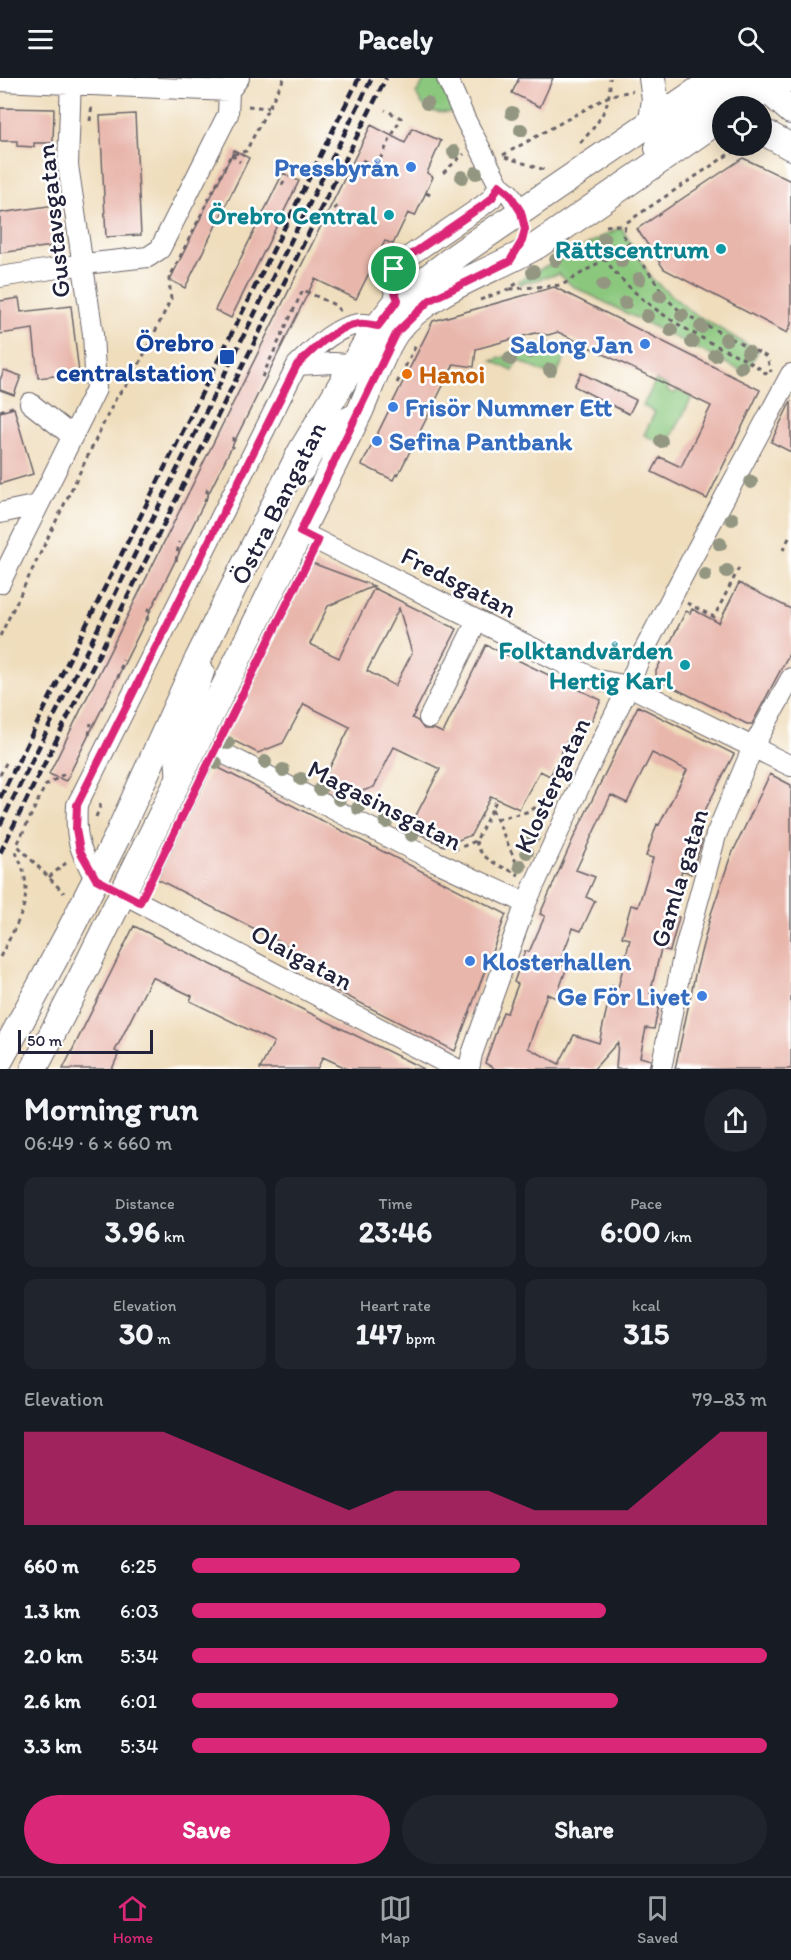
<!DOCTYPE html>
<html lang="en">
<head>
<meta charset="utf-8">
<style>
	body { margin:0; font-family:Itim,sans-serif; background:#20242c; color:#f1f3f6; height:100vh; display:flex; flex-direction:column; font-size:22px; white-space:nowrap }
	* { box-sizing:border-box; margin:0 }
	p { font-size:20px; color:#9ea1a6 }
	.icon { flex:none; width:33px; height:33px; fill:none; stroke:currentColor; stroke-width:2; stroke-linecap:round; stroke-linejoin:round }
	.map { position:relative; height:991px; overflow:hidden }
	.panel { display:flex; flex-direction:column; background:#171b24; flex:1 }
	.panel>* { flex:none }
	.controls { position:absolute; left:712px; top:18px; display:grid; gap:12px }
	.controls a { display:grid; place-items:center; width:60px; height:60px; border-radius:50%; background:#171b24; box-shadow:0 3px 15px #0003; font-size:30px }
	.scale { position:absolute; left:18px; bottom:15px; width:135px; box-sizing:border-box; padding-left:6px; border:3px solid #22223b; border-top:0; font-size:16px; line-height:21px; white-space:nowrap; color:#22223b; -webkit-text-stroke:4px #fff; paint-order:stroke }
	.pin { position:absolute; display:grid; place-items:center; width:51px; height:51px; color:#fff; margin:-26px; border:3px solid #fff; border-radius:50%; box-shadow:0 2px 6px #0007 }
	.round { display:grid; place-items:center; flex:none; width:63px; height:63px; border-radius:32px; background:#20242c }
	.head { display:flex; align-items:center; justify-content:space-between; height:102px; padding:0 24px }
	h1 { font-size:33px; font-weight:700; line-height:45px }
	.stats { display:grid; grid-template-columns:repeat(3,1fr); gap:9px; height:102px; padding:6px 24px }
	.stats div { display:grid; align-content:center; border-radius:12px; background:#20242c; text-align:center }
	.stats b { font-size:30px; font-weight:700 }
	.stats small { font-size:16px; font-weight:400 }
	.stats p { font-size:16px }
	.chart { height:168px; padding:12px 24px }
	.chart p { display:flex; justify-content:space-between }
	.chart svg { width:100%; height:108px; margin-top:6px; fill:#db2777; opacity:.7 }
	.button { display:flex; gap:12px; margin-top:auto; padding:12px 24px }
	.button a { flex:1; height:69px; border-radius:36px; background:#db2777; color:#fff; font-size:24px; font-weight:700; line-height:69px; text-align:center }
	.button a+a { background:#20242c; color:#f1f3f6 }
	ul { padding:0 24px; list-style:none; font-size:20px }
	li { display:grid; grid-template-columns:96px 72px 1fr; align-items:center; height:45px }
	li i { height:15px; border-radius:8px; background:#db2777 }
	header { display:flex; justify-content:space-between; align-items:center; height:78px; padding:0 24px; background:#171b24; font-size:27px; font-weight:700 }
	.tab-bar { display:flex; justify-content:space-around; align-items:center; height:84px; border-top:2px solid #363941; background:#171b24; font-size:16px; color:#9ea1a6 }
	.tab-bar a { display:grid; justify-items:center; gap:3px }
	.tab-bar .active { color:#db2777 }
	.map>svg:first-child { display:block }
	.green { fill:#8bc87e; stroke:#56755c; stroke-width:1.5 }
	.building { fill:#e8b6ab; fill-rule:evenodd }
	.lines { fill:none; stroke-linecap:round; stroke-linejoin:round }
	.minor-casing { stroke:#6a6368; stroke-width:22 }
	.major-casing { stroke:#6a6368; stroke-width:28 }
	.path { stroke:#6a6368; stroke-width:3; stroke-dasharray:4.5 4.5; stroke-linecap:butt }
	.minor { stroke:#fff; stroke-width:20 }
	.major { stroke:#fff; stroke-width:26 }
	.rail { stroke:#22223b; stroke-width:4.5; stroke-dasharray:9 4.5; stroke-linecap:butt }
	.tree { fill:#939681 }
	.route-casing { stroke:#fff; stroke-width:12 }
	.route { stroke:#db2777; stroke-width:8 }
	.shop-dot { fill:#3f7fe0; stroke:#fff; stroke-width:2 }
	.culture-dot { fill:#0f9aa8; stroke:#fff; stroke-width:2 }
	.transit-dot { fill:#1a4fb4; stroke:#fff; stroke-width:2 }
	.food-dot { fill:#e8710a; stroke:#fff; stroke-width:2 }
	.labels { text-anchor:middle; stroke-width:5; stroke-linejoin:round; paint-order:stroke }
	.shop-label { font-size:26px; font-weight:bold; fill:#366cbe; stroke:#fff; text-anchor:end }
	.culture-label { font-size:26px; font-weight:bold; fill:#0d838f; stroke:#fff; text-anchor:end }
	.street-label { font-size:26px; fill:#22223b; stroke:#fff }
	.transit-label { font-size:26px; font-weight:bold; fill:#164399; stroke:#fff; text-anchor:end }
	.food-label { font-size:26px; font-weight:bold; fill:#c56008; stroke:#fff; text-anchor:start }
</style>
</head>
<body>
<header><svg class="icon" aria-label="menu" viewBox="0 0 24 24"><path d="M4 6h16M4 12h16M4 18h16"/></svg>Pacely<svg class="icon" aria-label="search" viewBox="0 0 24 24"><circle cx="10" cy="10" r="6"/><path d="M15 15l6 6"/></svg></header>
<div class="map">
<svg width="791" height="991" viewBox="0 0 791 991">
	<rect width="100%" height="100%" fill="#fff"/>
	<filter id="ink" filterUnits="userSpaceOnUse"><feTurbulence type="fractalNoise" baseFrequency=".0167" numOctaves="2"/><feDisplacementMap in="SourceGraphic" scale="12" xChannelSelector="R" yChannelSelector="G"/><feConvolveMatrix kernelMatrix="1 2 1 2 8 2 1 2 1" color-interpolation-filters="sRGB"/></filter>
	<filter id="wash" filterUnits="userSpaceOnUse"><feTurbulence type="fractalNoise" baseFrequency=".008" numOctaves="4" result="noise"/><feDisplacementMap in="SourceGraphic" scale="24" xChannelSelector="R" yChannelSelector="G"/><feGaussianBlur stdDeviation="1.35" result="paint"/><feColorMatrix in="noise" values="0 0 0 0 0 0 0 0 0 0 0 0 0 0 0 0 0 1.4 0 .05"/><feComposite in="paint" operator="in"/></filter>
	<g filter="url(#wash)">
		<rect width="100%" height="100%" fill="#efddbb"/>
		<!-- green -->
		<path class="green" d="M438,0L455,34C435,36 424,35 416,15L426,1Z
			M621,149L651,200L691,234L758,273L746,295L572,208L559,196L519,206L518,203Z
			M550,265L567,274L555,300L518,282L513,293L492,283Z
			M656,302L669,308L667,312L674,316L677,312L692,319L667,368L644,357L655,334L643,328Z"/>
		<g id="blocks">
			<!-- building -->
			<path class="building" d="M519,0H553L540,29L512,15Z
				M0,30L54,31L53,65H34V69L17,68V63H0Z
				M135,36L141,157L106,159L100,38Z
				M371,47L405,65L412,50L441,63L427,95L433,99L415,138L408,135L393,166L385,163L356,221L315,201L66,703L49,696Z
				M234,72L249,80L185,210L170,202Z
				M743,80L791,103V246L787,255L664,191L637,151Z
				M283,95L299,103L231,240L215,232Z
				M55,127L60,167L0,175V135Z
				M554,209L760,312L707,421L652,394L660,379L681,389L711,328L558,254L548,257L535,255L476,271L474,289L454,286L398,397L396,396L393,402L362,387L433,243Z
				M19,220L21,234L71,228L79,295L38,300L33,251L0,256V223Z
				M4,292L21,298L14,317L0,312V302Z
				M581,295L636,322L629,336L574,308Z
				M791,323V374L771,364Z
				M14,330L33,396L0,406V334Z
				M312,485L374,508L328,528L310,566L339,580L374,510L457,551L412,640L418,643L424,651H434L443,655L486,567L601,622L592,642L573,651L550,698L540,693L519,731L491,718L471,757L444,768L409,751L440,691L394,669L374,709L346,719L321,707L350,649L304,626L283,665L258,675L226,659ZM399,530L412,575L395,608L367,593Z
				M739,505L791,531V572L752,646H747L658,602L656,598V593L686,533L690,535L692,531L719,545Z
				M638,628L734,676L700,742L694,760L702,763L691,796L682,792L677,809L669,837L679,839L670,873L661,871L650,916L661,918L654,951L646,950L640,979L651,982L649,991H616L618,964L594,991H495L485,985L503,934L507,935L518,906L514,904L525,873L529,874L545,838L540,836L572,763ZM652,675L687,692L659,747L657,746L646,778L653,780L638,829L631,827L622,859L630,861L618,910L612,908L599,965L574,957L559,986L528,970L547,916L556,920L567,889L559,886L573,850L581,853L595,823L586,819L595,799L576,792L611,717L627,725Z
				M213,687L506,836L455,973L329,909L292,870L157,801Z
				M770,696L791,707V991H675L695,897L711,836L730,780Z
				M134,848L208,885L424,991H348L323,979L317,991H260L274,964L190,923L192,918L152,899L115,973L119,975L112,991H63Z"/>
		</g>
	</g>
	<g filter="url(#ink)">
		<use href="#blocks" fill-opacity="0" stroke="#6a6368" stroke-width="1.5"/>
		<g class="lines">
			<!-- minor casing -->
			<g class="minor-casing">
				<path id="minor" d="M447,0L465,41L499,107L509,115L521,134
					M0,3L229,13
					M0,199L84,186L148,179L160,171L228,36L229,13L239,0
					M398,222C391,204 387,198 402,183L482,128L492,120L499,107
					M297,287L333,285L366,287
					M30,325L72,358
					M304,393L312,377L340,343L360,333
					M0,435L38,427
					M300,454L597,602L629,608L791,688
					M0,505L96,311L93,256L68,87L71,0
					M429,640L477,543
					M221,674L435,783L526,825
					M177,704L175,678L204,594
					M96,802C79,771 75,761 77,727L297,287C314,271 334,249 359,246C365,245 372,247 378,248
					M122,815L457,991
					M469,991L472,976L526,825L582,703L629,608L638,584L689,486L791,296
					M661,991L683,878L716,757L753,669L791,600"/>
			</g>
			<!-- major casing -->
			<g class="major-casing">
				<path id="major" d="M756,2L791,33
					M740,28L788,0
					M652,43L655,21L652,0
					M762,53L791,69
					M658,70C672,42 728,23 737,0
					M0,982L67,858L117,759L198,581L300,375L371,257L398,222L406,216L459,176L716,0
					M34,991L81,900L360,333C370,311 383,271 397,253C428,212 494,193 538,167L723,39"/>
			</g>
			<!-- path -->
			<path class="path" d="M248,28L268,30
				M90,43L92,26
				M580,65C599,45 611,29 610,0
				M754,75L737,73L729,76L626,145L623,157L668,222L681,234L767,279L771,294
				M232,77L240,84
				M503,77L611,17L633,13
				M505,79L545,92
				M362,82L390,95
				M376,89L401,40L385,32
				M443,95L464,76
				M282,107L285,101
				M426,115L433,118
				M334,131L340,125
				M606,148L617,147L625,149
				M594,165C623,213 664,240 713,266C733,276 751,282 769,298
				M510,211L562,207L628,167
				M480,222L509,211L520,203
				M262,299L303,212L335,227L341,234
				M397,305L417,265
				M0,333L13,329
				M233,359V370
				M205,424L208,409
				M783,472L791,456
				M176,483L179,464
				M687,525L714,539L739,490
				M147,543L149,526
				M0,558L117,318L132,301L171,221L169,201L231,77L246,73L284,0
				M118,600L123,582
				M89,657L91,645
				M64,696L45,708L17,767L64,815
				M0,697L7,683
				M492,731L520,793
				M96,739L102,723
				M497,741C507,738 519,737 529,733C557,721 556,681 580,665
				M476,763C480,783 503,788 519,797
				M454,772L476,763L497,721
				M49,799L66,785
				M0,879C20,839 39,816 14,771"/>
			<!-- minor -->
			<use href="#minor" class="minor"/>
			<!-- major -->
			<use href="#major" class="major"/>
			<!-- rail -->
			<path class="rail" d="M0,720L359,0
				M0,747L372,0
				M0,775L386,0"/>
		</g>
		<!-- trees -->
		<g class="tree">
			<circle cx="427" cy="25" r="7"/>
			<circle cx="512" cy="35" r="7"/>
			<circle cx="521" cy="52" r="7"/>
			<circle cx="454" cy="74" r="7"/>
			<circle cx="476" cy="95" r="7"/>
			<circle cx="462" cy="99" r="7"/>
			<circle cx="604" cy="161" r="7"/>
			<circle cx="579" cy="173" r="7"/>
			<circle cx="556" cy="182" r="7"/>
			<circle cx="622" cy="183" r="7"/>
			<circle cx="533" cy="194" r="7"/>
			<circle cx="639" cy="201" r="7"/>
			<circle cx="603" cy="207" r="7"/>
			<circle cx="660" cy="218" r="7"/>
			<circle cx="625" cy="225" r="7"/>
			<circle cx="682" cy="237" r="7"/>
			<circle cx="647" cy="238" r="7"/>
			<circle cx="701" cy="249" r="7"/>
			<circle cx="671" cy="252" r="7"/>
			<circle cx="726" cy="261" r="7"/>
			<circle cx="692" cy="264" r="7"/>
			<circle cx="530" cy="274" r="7"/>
			<circle cx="748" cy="274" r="7"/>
			<circle cx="715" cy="277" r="7"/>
			<circle cx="510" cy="281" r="7"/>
			<circle cx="741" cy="289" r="7"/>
			<circle cx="550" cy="292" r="7"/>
			<circle cx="661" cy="363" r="7"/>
			<circle cx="751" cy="404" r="7"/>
			<circle cx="732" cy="441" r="7"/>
			<circle cx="720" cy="466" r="7"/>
			<circle cx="727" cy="493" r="7"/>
			<circle cx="705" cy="497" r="7"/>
			<circle cx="228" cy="665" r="7"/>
			<circle cx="265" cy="684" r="7"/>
			<circle cx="216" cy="685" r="7"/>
			<circle cx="283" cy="692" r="7"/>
			<circle cx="301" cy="701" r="7"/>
			<circle cx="320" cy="711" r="7"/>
			<circle cx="339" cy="721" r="7"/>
			<circle cx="358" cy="730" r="7"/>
			<circle cx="386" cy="744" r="7"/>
			<circle cx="412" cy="757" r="7"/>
			<circle cx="533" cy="759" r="7"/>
			<circle cx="527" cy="774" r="7"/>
			<circle cx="520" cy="788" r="7"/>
		</g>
	</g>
	<g class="lines" filter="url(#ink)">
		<!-- route casing -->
		<g class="route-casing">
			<path id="route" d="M499,107L509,115L521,134L525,151L522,163L510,183L430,222L397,254L300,454L318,463L140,824L96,801L80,773L76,751L77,727L297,287C314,271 334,249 359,246C365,245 372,247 378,248L398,222C391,204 387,198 402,183L482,128L492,120Z"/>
		</g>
		<!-- route -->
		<use href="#route" class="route"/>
	</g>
	<!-- markers -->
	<g class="shop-dot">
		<circle cx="411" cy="89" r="6"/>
		<circle cx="645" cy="266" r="6"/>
		<circle cx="393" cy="329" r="6"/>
		<circle cx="377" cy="363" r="6"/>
		<circle cx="470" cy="883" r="6"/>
		<circle cx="702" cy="918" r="6"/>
	</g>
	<g class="culture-dot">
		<circle cx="389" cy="137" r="6"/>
		<circle cx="721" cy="171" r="6"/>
		<circle cx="685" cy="587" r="6"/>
	</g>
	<rect class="transit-dot" x="219" y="271" width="16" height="16" rx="3"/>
	<circle class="food-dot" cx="407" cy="296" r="6"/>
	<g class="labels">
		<!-- shop labels -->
		<g class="shop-label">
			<text x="399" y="98">Pressbyrån</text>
			<text x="633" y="275">Salong Jan</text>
			<text x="405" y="338" text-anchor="start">Frisör Nummer Ett</text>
			<text x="389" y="372" text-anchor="start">Sefina Pantbank</text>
			<text x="482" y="892" text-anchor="start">Klosterhallen</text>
			<text x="690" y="927">Ge För Livet</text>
		</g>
		<!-- culture labels -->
		<g class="culture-label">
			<text x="377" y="146">Örebro Central</text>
			<text x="709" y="180">Rättscentrum</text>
			<text x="673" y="581">Folktandvården<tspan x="673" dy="30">Hertig Karl</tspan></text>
		</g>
		<!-- street labels -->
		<g class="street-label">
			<text transform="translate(53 143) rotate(-96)" y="9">Gustavsgatan</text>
			<text transform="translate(278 425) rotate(-63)" y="9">Östra Bangatan</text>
			<text transform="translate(459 504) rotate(27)" y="9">Fredsgatan</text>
			<text transform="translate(552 707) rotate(-65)" y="9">Klostergatan</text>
			<text transform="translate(385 727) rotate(27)" y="9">Magasinsgatan</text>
			<text transform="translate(679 800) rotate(-73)" y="9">Gamla gatan</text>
			<text transform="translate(302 879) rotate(28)" y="9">Olaigatan</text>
		</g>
		<!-- transit labels -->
		<g class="transit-label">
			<text x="214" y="273">Örebro<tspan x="214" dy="30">centralstation</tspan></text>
		</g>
		<!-- food labels -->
		<g class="food-label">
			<text x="419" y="305">Hanoi</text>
		</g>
	</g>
</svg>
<div class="controls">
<a><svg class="icon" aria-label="locate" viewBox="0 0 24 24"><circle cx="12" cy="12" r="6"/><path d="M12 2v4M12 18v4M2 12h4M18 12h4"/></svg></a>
</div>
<div class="scale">50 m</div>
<div class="pin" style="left:394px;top:191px;background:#1e9e55"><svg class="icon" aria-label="arrive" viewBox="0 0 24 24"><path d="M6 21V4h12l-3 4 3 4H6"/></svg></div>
</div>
<section class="panel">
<div class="head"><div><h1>Morning run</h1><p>06:49 · 6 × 660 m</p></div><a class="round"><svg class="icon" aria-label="share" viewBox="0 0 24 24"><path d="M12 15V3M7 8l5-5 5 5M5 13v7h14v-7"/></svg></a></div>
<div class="stats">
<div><p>Distance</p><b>3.96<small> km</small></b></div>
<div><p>Time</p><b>23:46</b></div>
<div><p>Pace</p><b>6:00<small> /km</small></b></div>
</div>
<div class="stats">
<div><p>Elevation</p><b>30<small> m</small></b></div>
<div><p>Heart rate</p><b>147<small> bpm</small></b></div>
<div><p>kcal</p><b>315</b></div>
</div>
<div class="chart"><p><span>Elevation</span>79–83 m</p>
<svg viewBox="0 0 160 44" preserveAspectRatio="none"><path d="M0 44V6L10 6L20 6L30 6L40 14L50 22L60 30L70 38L80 30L90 30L100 30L110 38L120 38L130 38L140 22L150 6L160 6V44z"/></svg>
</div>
<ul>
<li><b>660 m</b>6:25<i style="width:57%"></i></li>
<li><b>1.3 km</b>6:03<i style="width:72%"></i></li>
<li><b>2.0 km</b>5:34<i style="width:100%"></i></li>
<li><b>2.6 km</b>6:01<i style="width:74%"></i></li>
<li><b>3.3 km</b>5:34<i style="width:100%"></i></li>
</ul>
<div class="button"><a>Save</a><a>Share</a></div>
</section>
<nav class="tab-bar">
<a class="active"><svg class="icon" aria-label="home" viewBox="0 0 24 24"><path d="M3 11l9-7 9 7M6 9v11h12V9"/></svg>Home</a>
<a><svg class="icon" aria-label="map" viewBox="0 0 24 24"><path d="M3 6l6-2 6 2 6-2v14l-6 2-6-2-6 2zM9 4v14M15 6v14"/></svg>Map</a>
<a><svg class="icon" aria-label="saved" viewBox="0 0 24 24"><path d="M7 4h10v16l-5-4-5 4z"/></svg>Saved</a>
</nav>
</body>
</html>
